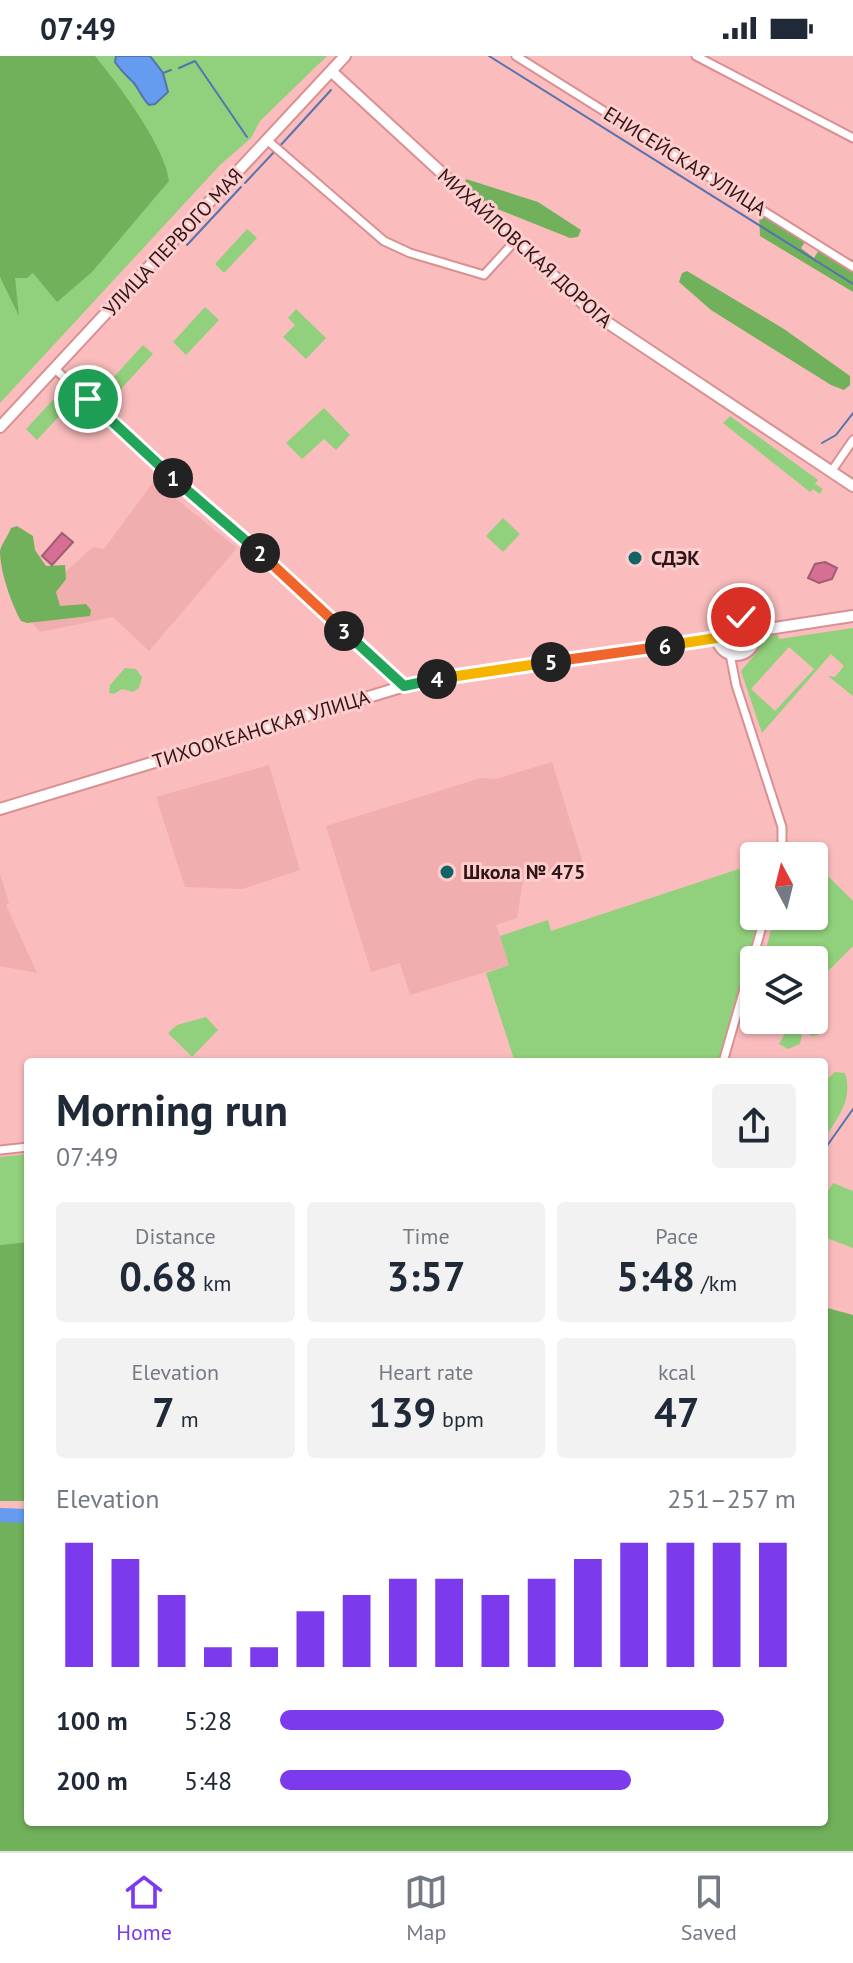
<!DOCTYPE html>
<html lang="en">
<head>
<meta charset="utf-8">
<style>
	body { margin:0; font-family:"PT Sans",sans-serif; background:#f2f2f3; color:#1f2937; height:100vh; display:flex; flex-direction:column; font-size:30px; white-space:nowrap }
	* { box-sizing:border-box; margin:0 }
	p { font-size:26px; color:#747a83 }
	.icon { flex:none; width:44px; height:44px; fill:none; stroke:currentColor; stroke-width:2; stroke-linecap:round; stroke-linejoin:round }
	.map { position:relative; flex:1; overflow:hidden }
	.sheet { position:absolute; left:24px; top:1002px; width:804px; height:768px; display:flex; flex-direction:column; background:#fff; border-radius:8px; box-shadow:0 2px 6px #0004 }
	.sheet>* { flex:none }
	.needle { width:52px; rotate:353deg }
	.controls { position:absolute; left:740px; top:786px; display:grid; gap:16px }
	.controls a { display:grid; place-items:center; width:88px; height:88px; border-radius:8px; background:#fff; box-shadow:0 2px 6px #0004; font-size:40px }
	.pin { position:absolute; display:grid; place-items:center; width:68px; height:68px; color:#fff; margin:-34px; border:4px solid #fff; border-radius:50%; box-shadow:0 2px 8px #0007 }
	.km { position:absolute; width:40px; height:40px; margin:-20px; border-radius:50%; background:#222; color:#fff; font-size:22px; line-height:40px; text-align:center }
	.round { display:grid; place-items:center; flex:none; width:84px; height:84px; border-radius:8px; background:#f2f2f3 }
	.summary { display:flex; align-items:center; justify-content:space-between; height:136px; padding:0 32px }
	h1 { font-size:44px; font-weight:700; line-height:60px }
	.figures { display:grid; grid-template-columns:repeat(3,1fr); gap:12px; height:136px; padding:8px 32px }
	.figures div { display:grid; align-content:center; border-radius:8px; background:#f2f2f3; text-align:center }
	.figures b { font-size:40px; font-weight:700 }
	.figures small { font-size:22px; font-weight:400 }
	.figures p { font-size:22px }
	.chart { height:224px; padding:16px 32px }
	.chart p { display:flex; justify-content:space-between }
	.chart svg { width:100%; height:144px; margin-top:8px; stroke:#7c3aed; stroke-width:6 }
	ul { padding:0 32px; list-style:none; font-size:26px }
	li { display:grid; grid-template-columns:128px 96px 1fr; align-items:center; height:60px }
	li i { height:20px; border-radius:10px; background:#7c3aed }
	.status { display:flex; justify-content:space-between; align-items:center; height:56px; padding:0 40px; background:#fff; direction:ltr }
	.status svg { height:22px; fill:currentColor }
	.dock { display:flex; justify-content:space-around; align-items:center; height:112px; border-top:2px solid #e0e1e3; background:#fff; font-size:22px; color:#747a83 }
	.dock a { display:grid; justify-items:center; gap:4px }
	.dock .on { color:#7c3aed }
	.map>svg:first-child { display:block }
	.built { fill:#f0aeae }
	.green { fill:#91d07c; fill-rule:evenodd }
	.forest { fill:#71b15b }
	.water { fill:#659cef; stroke:#5574ae; stroke-width:2 }
	.lines { fill:none; stroke-linecap:round; stroke-linejoin:round }
	.stream { stroke:#5574ae; stroke-width:2 }
	.river { stroke:#659cef; stroke-width:14 }
	.building { fill:#d76f95; stroke:#9f5d74; stroke-width:2 }
	.street-casing { stroke:#da9092; stroke-width:11 }
	.secondary-casing { stroke:#da9092; stroke-width:14 }
	.street { stroke:#fff; stroke-width:7 }
	.secondary { stroke:#fff; stroke-width:10 }
	.split-1-casing { stroke:#fff; stroke-width:16 }
	.split-2-casing { stroke:#fff; stroke-width:16 }
	.split-3-casing { stroke:#fff; stroke-width:16 }
	.split-4-casing { stroke:#fff; stroke-width:16 }
	.split-5-casing { stroke:#fff; stroke-width:16 }
	.split-6-casing { stroke:#fff; stroke-width:16 }
	.split-7-casing { stroke:#fff; stroke-width:16 }
	.split-1 { stroke:#22a559; stroke-width:10 }
	.split-2 { stroke:#22a559; stroke-width:10 }
	.split-3 { stroke:#f0652b; stroke-width:10 }
	.split-4 { stroke:#22a559; stroke-width:10 }
	.split-5 { stroke:#f5b400; stroke-width:10 }
	.split-6 { stroke:#f0652b; stroke-width:10 }
	.split-7 { stroke:#f5b400; stroke-width:10 }
	.poi-dot { fill:#126365; stroke:#fecece; stroke-width:3 }
	.labels { text-anchor:middle; stroke-width:6; stroke-linejoin:round; paint-order:stroke }
	.street-label { font-size:20px; fill:#301516; stroke:#fecece }
	.poi-label { font-size:20px; font-weight:bold; fill:#301516; stroke:#fecece; text-anchor:start }
</style>
</head>
<body>
<div class="status"><b>07:49</b><svg viewBox="0 0 49 12"><path d="M0 12V9h3v3zM5 12V6h3v6zM10 12V3h3v9zM15 12V0h3v12zM26 1h20v11H26zM47 4h2v5h-2z"/></svg></div>
<div class="map">
<svg width="853" height="1795" viewBox="0 0 853 1795">
	<rect width="100%" height="100%" fill="#fabcbd"/>
	<!-- built -->
	<path class="built" d="M154,425L237,492L149,595L113,561L40,576L22,555L93,491L104,493Z
		M552,706L583,807L523,825L517,862L496,869L509,909L410,939L400,907L371,916L326,770L481,722L496,723Z
		M269,709L300,814L242,833L185,831L156,741Z
		M0,818L9,847L6,849L37,917L0,910Z"/>
	<!-- green -->
	<path class="green" d="M0,0H327L260,65L251,82L220,109L0,347Z
		M247,173L257,182L224,217L215,208Z
		M205,251L219,264L186,299L173,286Z
		M296,253L326,282L306,303L283,281L295,269L288,262Z
		M143,289L153,298L121,333L111,324Z
		M63,333L74,344L37,384L26,373Z
		M324,352L350,379L336,394L324,383L302,403L286,387Z
		M730,360L818,424L815,428L823,433L820,438L813,433L810,436L723,367Z
		M503,462L520,478L503,496L486,480Z
		M853,572V640L828,620L835,621L844,610L831,598L762,677L741,615L757,596L764,582L777,577L779,583ZM789,591L814,613L775,655L751,633Z
		M125,612L136,613L142,621L139,632L133,636L122,633L114,638L109,637L110,629Z
		M814,806L853,845V890L828,915L814,925V904H763L775,860H814Z
		M754,808V860H760L719,1006H515L486,917L509,909L500,880L548,864L551,875Z
		M826,927L828,951L820,959L818,979L811,980L807,972L803,974L800,988L788,993L779,988L792,964H814V933Z
		M206,961L218,974L192,1001L168,977L177,969Z
		M835,1016L845,1017C853,1043 839,1060 824,1083V1026Z
		M28,1098V1186L0,1189V1101Z
		M833,1127L853,1135V1192L824,1181V1141Z"/>
	<!-- forest -->
	<path class="forest" d="M0,0H95C118,28 165,90 169,125L92,216L57,246L33,217L27,222H15L19,260L0,221Z
		M466,123L538,146L581,174L578,181L570,182L485,148L464,134Z
		M759,157L801,183L805,186L801,192L814,202L820,192L824,191L853,204V236L760,180Z
		M687,215L784,273L850,320V329L844,334L831,329L711,254L679,226L682,217Z
		M17,470L33,480L35,494L46,510L65,509L66,523L56,536L60,550L86,548L91,554L90,560L27,567L21,565C11,547 0,515 0,495C2,487 8,480 11,472Z
		M28,1186V1445H0V1189Z
		M824,1251L853,1259V1795H0V1464H28V1766H824Z"/>
	<!-- water -->
	<path class="water" d="M116,0H150L163,17L168,36L155,48L149,49C142,42 139,33 133,26C126,19 121,15 115,6Z"/>
	<g class="lines">
		<!-- stream -->
		<path class="stream" d="M489,0L853,228
			M179,12L195,5L247,81
			M163,17L171,14
			M279,91L331,34
			M245,127L274,96
			M187,189L241,131
			M822,387L836,379L853,357
			M824,1094L853,1053"/>
		<!-- river -->
		<path class="river" d="M0,1459L28,1460"/>
	</g>
	<!-- building -->
	<path class="building" d="M62,477L73,486L52,509L42,500Z
		M825,506L837,512L832,523L819,527L808,522L815,508Z"/>
	<g class="lines">
		<!-- street casing -->
		<g class="street-casing">
			<path id="street" d="M516,0L853,211
				M696,0L853,82
				M267,84L384,185L410,197L484,219L515,185
				M54,312L133,387L249,487L404,630
				M831,416L853,384
				M730,598L736,629L782,771V800
				M723,1006L765,860
				M0,1094L28,1091"/>
		</g>
		<!-- secondary casing -->
		<g class="secondary-casing">
			<path id="secondary" d="M331,15L596,259L853,430
				M0,371L345,0
				M717 580a19 19 0 1 1 38 0a19 19 0 1 1-38 0Z
				M755,575L853,560
				M0,753L421,625L716,582"/>
		</g>
		<!-- street -->
		<use href="#street" class="street"/>
		<!-- secondary -->
		<use href="#secondary" class="secondary"/>
	</g>
	<g class="lines">
		<!-- split-1 casing -->
		<g class="split-1-casing">
			<path id="split-1" d="M88,343L173,422"/>
		</g>
		<!-- split-2 casing -->
		<g class="split-2-casing">
			<path id="split-2" d="M173,422L260,497"/>
		</g>
		<!-- split-3 casing -->
		<g class="split-3-casing">
			<path id="split-3" d="M260,497L344,575"/>
		</g>
		<!-- split-4 casing -->
		<g class="split-4-casing">
			<path id="split-4" d="M344,575L404,630L437,623"/>
		</g>
		<!-- split-5 casing -->
		<g class="split-5-casing">
			<path id="split-5" d="M437,623L551,606"/>
		</g>
		<!-- split-6 casing -->
		<g class="split-6-casing">
			<path id="split-6" d="M551,606L665,590"/>
		</g>
		<!-- split-7 casing -->
		<g class="split-7-casing">
			<path id="split-7" d="M665,590L716,582C718,567 726,560 741,561"/>
		</g>
		<!-- split-1 -->
		<use href="#split-1" class="split-1"/>
		<!-- split-2 -->
		<use href="#split-2" class="split-2"/>
		<!-- split-3 -->
		<use href="#split-3" class="split-3"/>
		<!-- split-4 -->
		<use href="#split-4" class="split-4"/>
		<!-- split-5 -->
		<use href="#split-5" class="split-5"/>
		<!-- split-6 -->
		<use href="#split-6" class="split-6"/>
		<!-- split-7 -->
		<use href="#split-7" class="split-7"/>
	</g>
	<!-- markers -->
	<g class="poi-dot">
		<circle cx="635" cy="502" r="8"/>
		<circle cx="447" cy="816" r="8"/>
	</g>
	<g class="labels">
		<!-- street labels -->
		<g class="street-label">
			<text transform="translate(685 105) rotate(32)" y="7">ЕНИСЕЙСКАЯ УЛИЦА</text>
			<text transform="translate(173 186) rotate(-47)" y="7">УЛИЦА ПЕРВОГО МАЯ</text>
			<text transform="translate(525 192) rotate(42)" y="7">МИХАЙЛОВСКАЯ ДОРОГА</text>
			<text transform="translate(261 673) rotate(-17)" y="7">ТИХООКЕАНСКАЯ УЛИЦА</text>
		</g>
		<!-- poi labels -->
		<g class="poi-label">
			<text x="651" y="509">СДЭК</text>
			<text x="463" y="823">Школа № 475</text>
		</g>
	</g>
</svg>
<div class="controls">
<a><svg class="needle" viewBox="-14 -14 28 28"><path d="M0-13l5 13h-10z" fill="#e53935"/><path d="M0 13l5-13h-10z" fill="#747a83"/></svg></a>
<a><svg class="icon" aria-label="layers" viewBox="0 0 24 24"><path d="M12 4l9 5-9 5-9-5zM3 14l9 5 9-5"/></svg></a>
</div>
<div class="pin" style="left:88px;top:343px;background:#1e9e55"><svg class="icon" aria-label="arrive" viewBox="0 0 24 24"><path d="M6 21V4h12l-3 4 3 4H6"/></svg></div>
<div class="pin" style="left:741px;top:561px;background:#d93025"><svg class="icon" aria-label="check" viewBox="0 0 24 24"><path d="M5 12l5 5 9-10"/></svg></div>
<b class="km" style="left:173px;top:422px">1</b>
<b class="km" style="left:260px;top:497px">2</b>
<b class="km" style="left:344px;top:575px">3</b>
<b class="km" style="left:437px;top:623px">4</b>
<b class="km" style="left:551px;top:606px">5</b>
<b class="km" style="left:665px;top:590px">6</b>
<section class="sheet">
<div class="summary"><div><h1>Morning run</h1><p>07:49</p></div><a class="round"><svg class="icon" aria-label="share" viewBox="0 0 24 24"><path d="M12 15V3M7 8l5-5 5 5M5 13v7h14v-7"/></svg></a></div>
<div class="figures">
<div><p>Distance</p><b>0.68<small> km</small></b></div>
<div><p>Time</p><b>3:57</b></div>
<div><p>Pace</p><b>5:48<small> /km</small></b></div>
</div>
<div class="figures">
<div><p>Elevation</p><b>7<small> m</small></b></div>
<div><p>Heart rate</p><b>139<small> bpm</small></b></div>
<div><p>kcal</p><b>47</b></div>
</div>
<div class="chart"><p><span>Elevation</span>251–257 m</p>
<svg viewBox="0 0 160 44" preserveAspectRatio="none"><path d="M5 44V6M15 44V11M25 44V22M35 44V38M45 44V38M55 44V27M65 44V22M75 44V17M85 44V17M95 44V22M105 44V17M115 44V11M125 44V6M135 44V6M145 44V6M155 44V6"/></svg>
</div>
<ul>
<li><b>100 m</b>5:28<i style="width:86%"></i></li>
<li><b>200 m</b>5:48<i style="width:68%"></i></li>
</ul>
</section>
</div>
<nav class="dock">
<a class="on"><svg class="icon" aria-label="home" viewBox="0 0 24 24"><path d="M3 11l9-7 9 7M6 9v11h12V9"/></svg>Home</a>
<a><svg class="icon" aria-label="map" viewBox="0 0 24 24"><path d="M3 6l6-2 6 2 6-2v14l-6 2-6-2-6 2zM9 4v14M15 6v14"/></svg>Map</a>
<a><svg class="icon" aria-label="saved" viewBox="0 0 24 24"><path d="M7 4h10v16l-5-4-5 4z"/></svg>Saved</a>
</nav>
</body>
</html>
